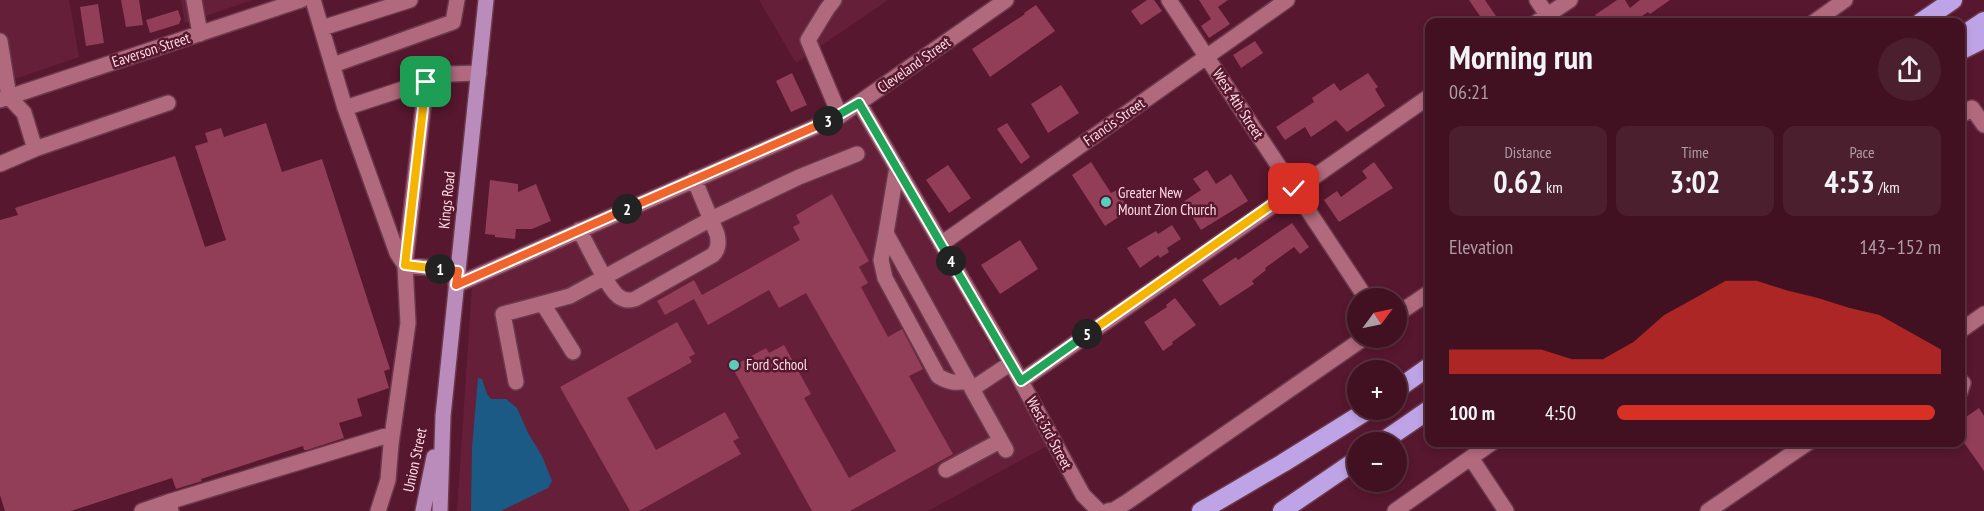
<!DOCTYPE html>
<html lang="en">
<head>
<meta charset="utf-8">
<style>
	body { margin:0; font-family:"PT Sans Narrow",sans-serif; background:#4c1f2f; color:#f1f3f6; height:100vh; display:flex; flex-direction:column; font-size:22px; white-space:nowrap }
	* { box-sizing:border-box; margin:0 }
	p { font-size:20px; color:#ae9da5 }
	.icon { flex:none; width:33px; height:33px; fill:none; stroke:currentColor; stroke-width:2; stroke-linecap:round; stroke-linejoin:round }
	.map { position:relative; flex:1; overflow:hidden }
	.details { position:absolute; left:1425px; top:18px; width:540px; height:429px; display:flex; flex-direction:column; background:#411122; border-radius:12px; box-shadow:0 3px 9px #0003,0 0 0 2px #5a3140 }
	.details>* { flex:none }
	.needle { width:39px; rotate:57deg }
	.buttons { position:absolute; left:1347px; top:288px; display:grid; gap:12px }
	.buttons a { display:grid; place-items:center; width:60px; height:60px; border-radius:50%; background:#411122; box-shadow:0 3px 9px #0003,0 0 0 2px #5a3140; font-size:30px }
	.pin { position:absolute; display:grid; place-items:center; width:51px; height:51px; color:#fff; margin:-26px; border-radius:12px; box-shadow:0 3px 9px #0006 }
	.km { position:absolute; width:30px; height:30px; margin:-15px; border-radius:50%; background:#222; color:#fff; font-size:16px; line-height:30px; text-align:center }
	.round { display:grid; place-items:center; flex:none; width:63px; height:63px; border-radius:32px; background:#4c1f2f }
	.head { display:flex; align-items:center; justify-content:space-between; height:102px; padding:0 24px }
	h1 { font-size:33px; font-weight:700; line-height:45px }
	.metrics { display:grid; grid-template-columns:repeat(3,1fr); gap:9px; height:102px; padding:6px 24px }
	.metrics div { display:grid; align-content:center; border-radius:12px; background:#4c1f2f; text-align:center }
	.metrics b { font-size:30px; font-weight:700 }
	.metrics small { font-size:16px; font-weight:400 }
	.metrics p { font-size:16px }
	.chart { height:168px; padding:12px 24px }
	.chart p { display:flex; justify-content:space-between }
	.chart svg { width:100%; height:108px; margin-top:6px; fill:#d93025; opacity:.7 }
	ul { padding:0 24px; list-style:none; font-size:20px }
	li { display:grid; grid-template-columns:96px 72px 1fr; align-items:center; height:45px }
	li i { height:15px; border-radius:8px; background:#d93025 }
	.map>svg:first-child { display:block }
	.built { fill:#661f39 }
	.water { fill:#1a5a84 }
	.building { fill:#923e59 }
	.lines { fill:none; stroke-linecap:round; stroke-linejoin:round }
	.minor-casing { stroke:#6c394c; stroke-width:18 }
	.major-casing { stroke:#6c394c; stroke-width:18 }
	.highway-casing { stroke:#6c394c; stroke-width:21 }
	.minor { stroke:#b1697d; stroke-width:15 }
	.major { stroke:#b98cbc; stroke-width:15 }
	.highway { stroke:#bea3e6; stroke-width:18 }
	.split-1-casing { stroke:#fff; stroke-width:12 }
	.split-2-casing { stroke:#fff; stroke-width:12 }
	.split-3-casing { stroke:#fff; stroke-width:12 }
	.split-4-casing { stroke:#fff; stroke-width:12 }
	.split-5-casing { stroke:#fff; stroke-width:12 }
	.split-6-casing { stroke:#fff; stroke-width:12 }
	.split-1 { stroke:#f5b400; stroke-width:8 }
	.split-2 { stroke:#f0652b; stroke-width:8 }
	.split-3 { stroke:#f0652b; stroke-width:8 }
	.split-4 { stroke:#22a559; stroke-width:8 }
	.split-5 { stroke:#22a559; stroke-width:8 }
	.split-6 { stroke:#f5b400; stroke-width:8 }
	.poi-dot { fill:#5acebd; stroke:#57172e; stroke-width:2 }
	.labels { text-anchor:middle; stroke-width:5; stroke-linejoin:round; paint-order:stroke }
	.street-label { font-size:15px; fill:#ffdde5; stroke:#57172e }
	.poi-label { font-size:15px; fill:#ffdde5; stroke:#57172e; text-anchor:start }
</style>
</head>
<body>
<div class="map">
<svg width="1984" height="511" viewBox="0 0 1984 511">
	<rect width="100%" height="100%" fill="#57172e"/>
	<!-- built -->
	<path class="built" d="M0,0H69L79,57L0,84Z
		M181,0H253L185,23Z
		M759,0H888L796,63Z
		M855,117L871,139L1047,446L928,511H457L472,285Z"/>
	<!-- water -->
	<path class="water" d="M478,378L482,379L487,394L491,399H506L517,408L528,433L542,456L552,481L548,488L501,511H471L472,448Z"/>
	<!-- building -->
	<path class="building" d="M121,0H139L143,25L126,27Z
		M1147,0H1154L1162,11L1141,25L1131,11Z
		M1199,0H1228L1218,7L1230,24L1209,38L1201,26L1211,19Z
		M1469,0H1485L1500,22H1484Z
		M1617,0H1625L1630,8L1640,0H1670L1650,14L1648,12L1633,22H1626L1622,17L1613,22H1601L1595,15Z
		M98,4L104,43L86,46L80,7Z
		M1036,5L1055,31L990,77L972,49L1025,14L1024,13Z
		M178,10L181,19L179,24L150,33L146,20Z
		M1255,41L1263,53L1241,68L1233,55Z
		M792,73L807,105L791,112L776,81Z
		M1368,73L1378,87L1375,89L1385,106L1347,132L1336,120L1311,137L1305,127L1285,140L1276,127L1314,102L1312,98L1334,83L1340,91Z
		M1061,85L1079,113L1048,133L1031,104Z
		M266,123L282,172L322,159L390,369L384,371L389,388L357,399L362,416L339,423L344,438L307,450H304L303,446L201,479L202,481L176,489L172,478L71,511H5L0,495V220L18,215L15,208L175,156L205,247L226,240L195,146L208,142L205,133L221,128L224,137Z
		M1007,123L1030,157L1021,164L997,129Z
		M1091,162L1111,193L1117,190L1129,210L1105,226L1072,175Z
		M1374,162L1393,188L1339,222L1324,200L1337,191L1341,197L1367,178L1362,171Z
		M948,165L971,198L949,213L926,180Z
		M1207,170L1216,184L1231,174L1248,201L1201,230L1183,202L1201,190L1193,179Z
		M490,180L518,184V192L536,184L551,221L532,229H516L515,239L495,237V235L485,234Z
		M832,194L869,261L859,267L868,283L861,287L888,337L902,329L923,369L909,376L953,454L850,511H812L732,367L766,348L769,353L784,345L811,394L804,398L849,478L896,451L806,293L779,308L769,290L708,325L694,299L665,315L657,301L694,280L702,295L800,240L793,227L800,223L796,215Z
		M1292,223L1309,247L1300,254L1294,247L1265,268L1266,270L1252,281L1254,284L1220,306L1202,280L1236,257L1238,260Z
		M1172,225L1181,239L1167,248L1169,252L1160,258L1158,255L1140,268L1127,248L1156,231L1158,234Z
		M1020,240L1038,269L1000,294L981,265Z
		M1175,298L1196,325L1172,342L1173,344L1163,351L1144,322L1167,307L1166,305Z
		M677,322L695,354L689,357L692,362L627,398L656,450L725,412L739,438L733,441L741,454L639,511H630L560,387Z
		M1979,408L1984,416V471L1960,437V421Z"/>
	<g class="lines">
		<!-- minor casing -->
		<g class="minor-casing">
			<path id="minor" d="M194,0L200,34
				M313,0L345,108
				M834,0L827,9L808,40L840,116
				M1169,0L1366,298
				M1537,0L1552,22
				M1537,22L1570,0
				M1814,22L1845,0
				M322,28L410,0
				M0,41L9,97L24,113L35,149
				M333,65L453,22L457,0
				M0,100L301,0
				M859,103L1011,363L1083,495L1099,511
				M1960,116L1972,108L1984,125
				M0,164L35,149L168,103
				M897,167L886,233L972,389L1011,363
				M579,230C588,245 606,286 618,296C623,300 629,301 635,299L713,255C719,249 719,242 717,234L694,179
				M886,233L881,260L885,278L938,376C948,382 955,384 967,381
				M941,244L1287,0
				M458,271L405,265L397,253L345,108L449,74L479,73
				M456,285L840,116L1006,0
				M543,304L573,352
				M1396,315L1430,292
				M1960,331L1984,314
				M1960,380L1963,383L1960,392
				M1021,381L1430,96
				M516,382L503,314L570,296L711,219L799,177L857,154
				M972,389L1006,450
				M1471,458L1506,511
				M946,470L1000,441
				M142,511L168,502
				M171,511L168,502L392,434
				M378,511L388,480L391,444L408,323L405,265L426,82
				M1108,511L1114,510L1127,502L1364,338
				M1395,511L1493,442
				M1708,511L1809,442"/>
		</g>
		<!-- major casing -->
		<g class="major-casing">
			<path id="major" d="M423,511L434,457
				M440,511L443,416L486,0"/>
		</g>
		<!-- highway casing -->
		<g class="highway-casing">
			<path id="highway" d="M1921,22L1953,0
				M1960,37L1984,21
				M1960,51L1984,39
				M1396,390L1430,366
				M1382,442L1430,409
				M1201,511L1283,463L1368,410
				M1282,511L1358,459"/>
		</g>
		<!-- minor -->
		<use href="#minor" class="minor"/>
		<!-- major -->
		<use href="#major" class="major"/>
		<!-- highway -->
		<use href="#highway" class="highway"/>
	</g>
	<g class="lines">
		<!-- split-1 casing -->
		<g class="split-1-casing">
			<path id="split-1" d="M426,82L405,265L440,269"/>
		</g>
		<!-- split-2 casing -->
		<g class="split-2-casing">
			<path id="split-2" d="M440,269L458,271L456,285L627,209"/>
		</g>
		<!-- split-3 casing -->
		<g class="split-3-casing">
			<path id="split-3" d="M627,209L828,121"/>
		</g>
		<!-- split-4 casing -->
		<g class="split-4-casing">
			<path id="split-4" d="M828,121L859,103L951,261"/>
		</g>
		<!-- split-5 casing -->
		<g class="split-5-casing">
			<path id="split-5" d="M951,261L1021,381L1087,334"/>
		</g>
		<!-- split-6 casing -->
		<g class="split-6-casing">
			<path id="split-6" d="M1087,334L1294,189"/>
		</g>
		<!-- split-1 -->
		<use href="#split-1" class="split-1"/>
		<!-- split-2 -->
		<use href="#split-2" class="split-2"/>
		<!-- split-3 -->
		<use href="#split-3" class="split-3"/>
		<!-- split-4 -->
		<use href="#split-4" class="split-4"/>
		<!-- split-5 -->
		<use href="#split-5" class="split-5"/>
		<!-- split-6 -->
		<use href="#split-6" class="split-6"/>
	</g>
	<!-- markers -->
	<g class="poi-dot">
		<circle cx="1106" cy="202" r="6"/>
		<circle cx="734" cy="365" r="6"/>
	</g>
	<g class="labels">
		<!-- street labels -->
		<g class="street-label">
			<text transform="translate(151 50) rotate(-18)" y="5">Eaverson Street</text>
			<text transform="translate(914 65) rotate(-35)" y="5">Cleveland Street</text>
			<text transform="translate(1238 104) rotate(57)" y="5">West 4th Street</text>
			<text transform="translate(1114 122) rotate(-35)" y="5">Francis Street</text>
			<text transform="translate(447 200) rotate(-84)" y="5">Kings Road</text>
			<text transform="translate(1049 433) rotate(62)" y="5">West 3rd Street</text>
			<text transform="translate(415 460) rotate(-78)" y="5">Union Street</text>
		</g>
		<!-- poi labels -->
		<g class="poi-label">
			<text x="1118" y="198">Greater New<tspan x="1118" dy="17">Mount Zion Church</tspan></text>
			<text x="746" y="370">Ford School</text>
		</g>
	</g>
</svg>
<div class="buttons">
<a><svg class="needle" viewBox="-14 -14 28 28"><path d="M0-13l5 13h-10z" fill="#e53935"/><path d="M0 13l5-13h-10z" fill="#ae9da5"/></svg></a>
<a>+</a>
<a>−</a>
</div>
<div class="pin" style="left:426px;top:82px;background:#1e9e55"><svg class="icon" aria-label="arrive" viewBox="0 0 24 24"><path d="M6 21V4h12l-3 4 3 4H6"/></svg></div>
<div class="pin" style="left:1294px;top:189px;background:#d93025"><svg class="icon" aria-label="check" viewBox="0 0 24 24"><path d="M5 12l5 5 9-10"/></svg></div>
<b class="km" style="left:440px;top:269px">1</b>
<b class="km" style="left:627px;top:209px">2</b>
<b class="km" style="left:828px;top:121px">3</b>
<b class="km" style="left:951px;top:261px">4</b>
<b class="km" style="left:1087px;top:334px">5</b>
<section class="details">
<div class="head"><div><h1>Morning run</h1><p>06:21</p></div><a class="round"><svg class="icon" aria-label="share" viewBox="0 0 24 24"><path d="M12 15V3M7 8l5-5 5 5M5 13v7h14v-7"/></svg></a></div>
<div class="metrics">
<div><p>Distance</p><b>0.62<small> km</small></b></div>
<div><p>Time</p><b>3:02</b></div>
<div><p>Pace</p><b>4:53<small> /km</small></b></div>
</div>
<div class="chart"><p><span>Elevation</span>143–152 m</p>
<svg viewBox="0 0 160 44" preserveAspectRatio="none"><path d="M0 44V34L10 34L20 34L30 34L40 38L50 38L60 31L70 20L80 13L90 6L100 6L110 10L120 13L130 17L140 20L150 27L160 34V44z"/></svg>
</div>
<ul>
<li><b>100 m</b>4:50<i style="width:98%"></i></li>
</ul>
</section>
</div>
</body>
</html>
